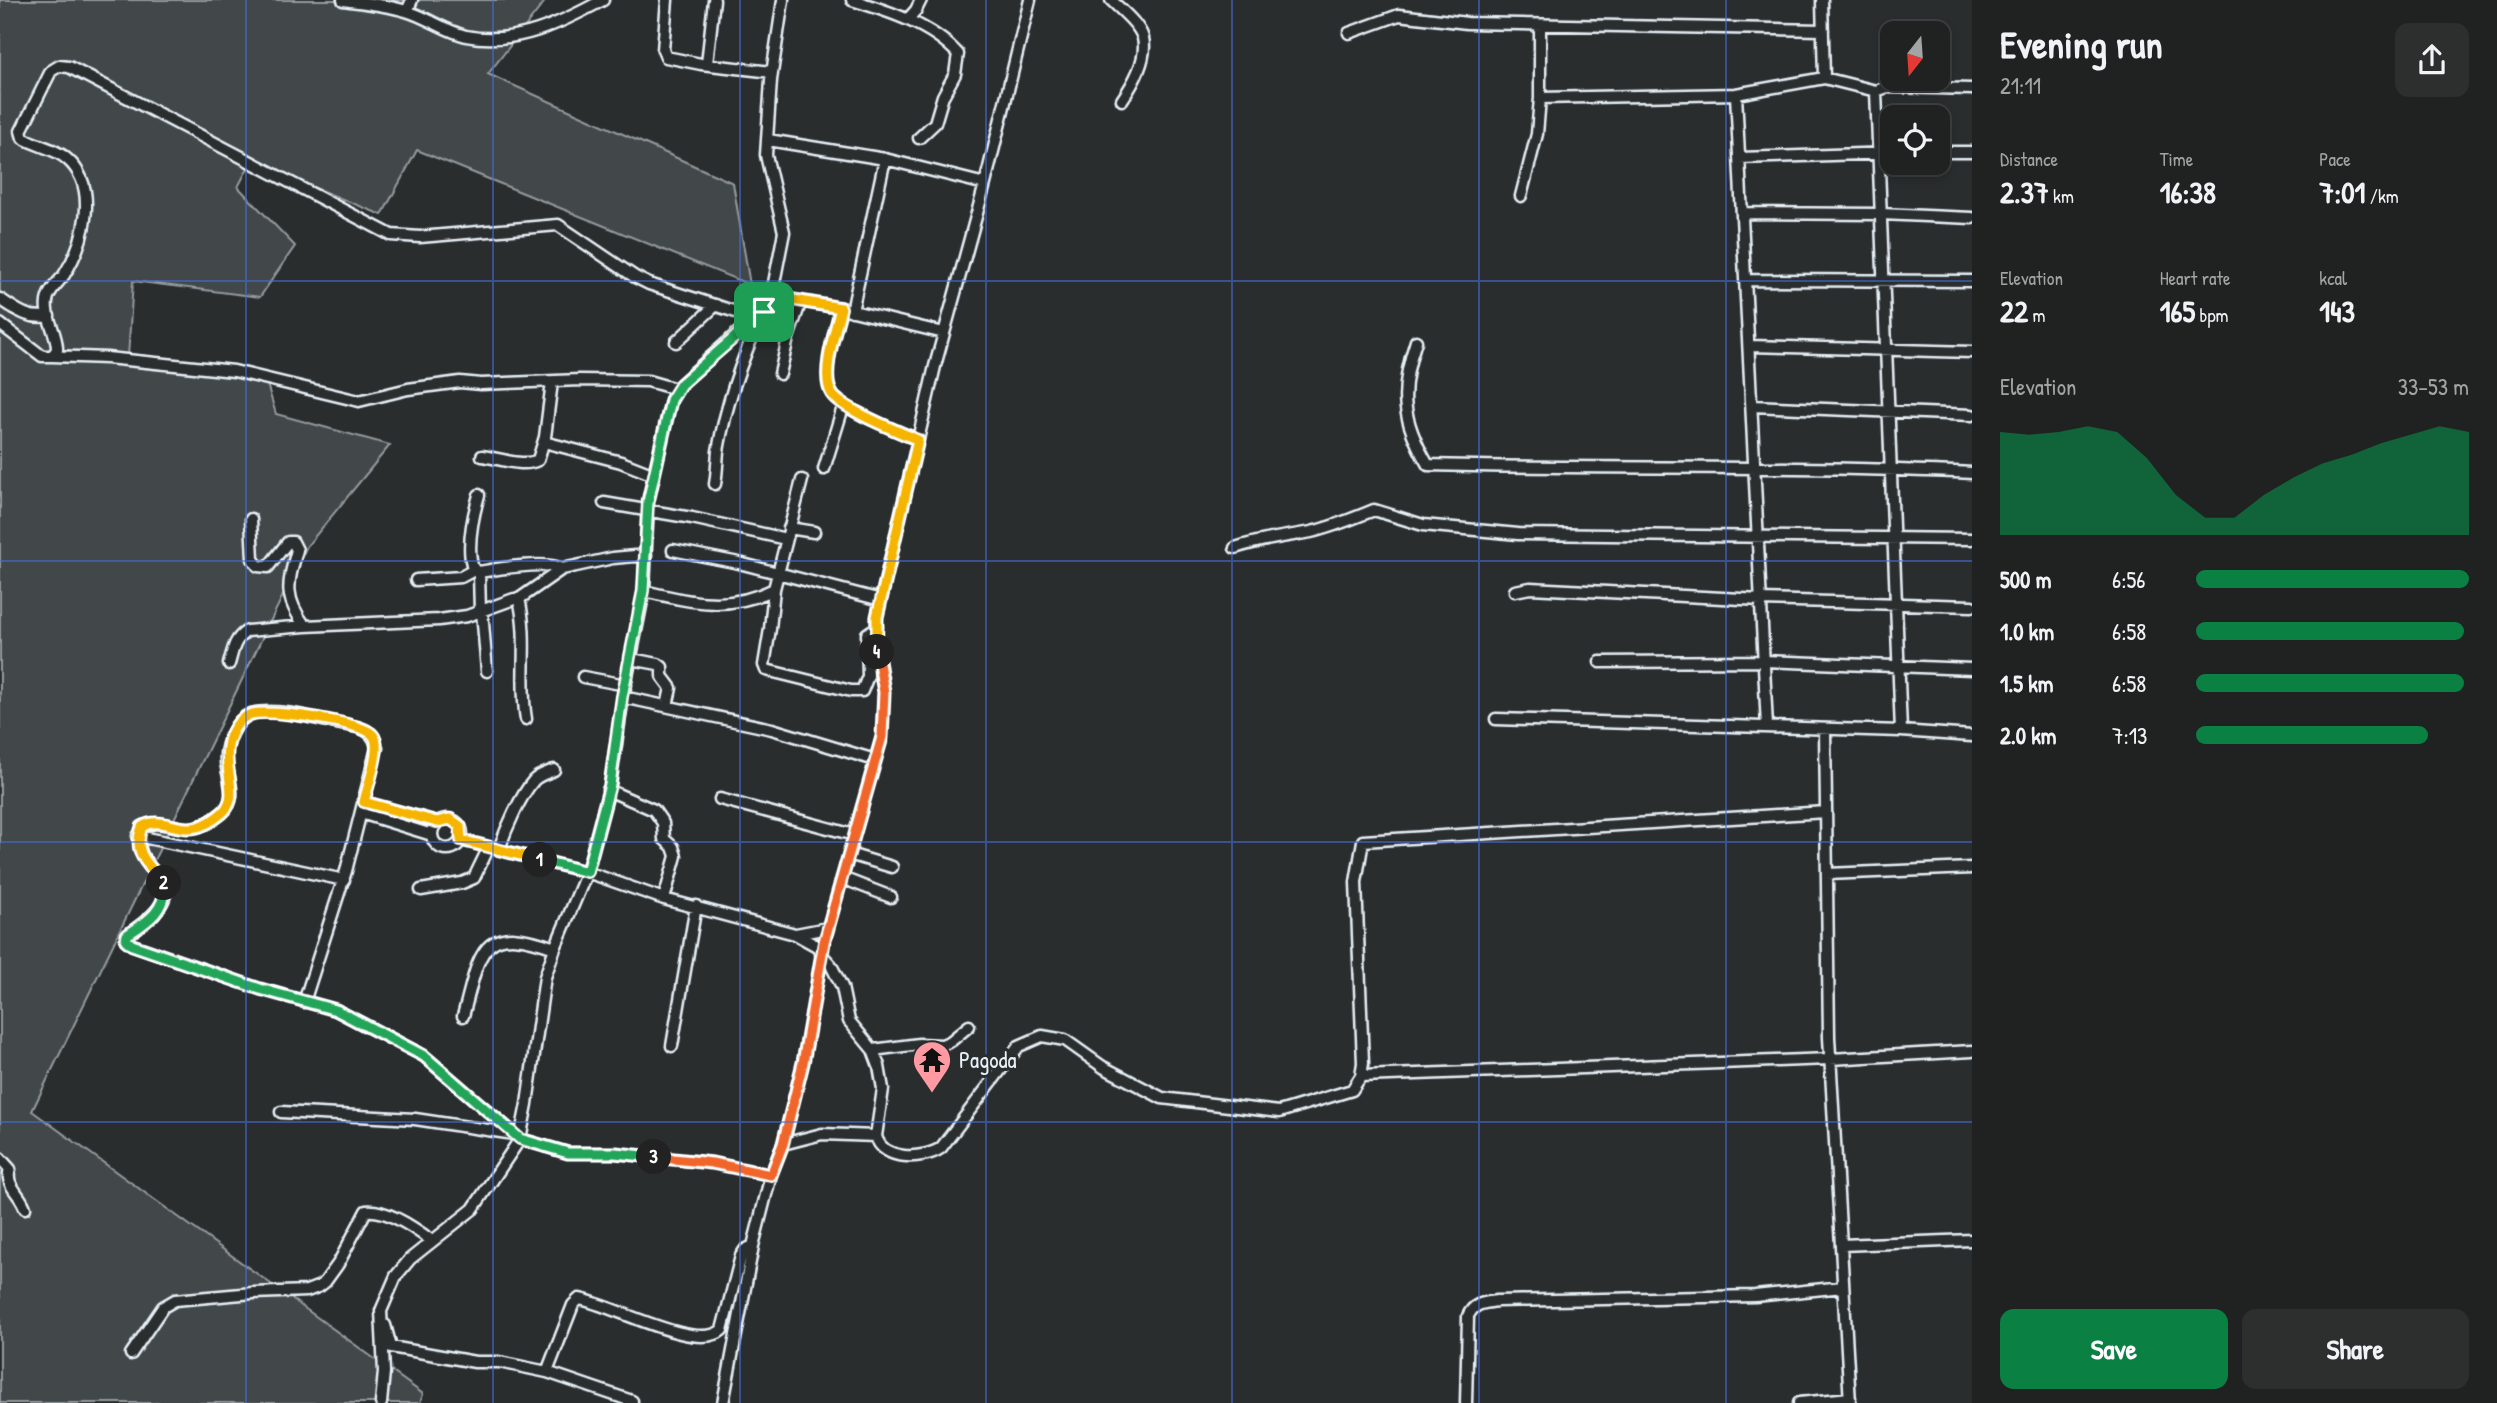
<!DOCTYPE html>
<html lang="en">
<head>
<meta charset="utf-8">
<style>
	body { margin:0; font-family:"Patrick Hand",sans-serif; background:#2d2f2f; color:#f1f3f6; height:100vh; display:flex; flex-direction:column; font-size:26px; white-space:nowrap }
	* { box-sizing:border-box; margin:0 }
	p { font-size:23px; color:#a2a4a5 }
	.icon { flex:none; width:38px; height:38px; fill:none; stroke:currentColor; stroke-width:2; stroke-linecap:round; stroke-linejoin:round }
	.map { position:relative; flex:1; overflow:hidden }
	.side { display:flex; flex-direction:column; background:#202222; width:525px }
	.side>* { flex:none }
	.needle { width:46px; rotate:197deg }
	.controls { position:absolute; left:1880px; top:21px; display:grid; gap:14px }
	.controls a { display:grid; place-items:center; width:70px; height:70px; border-radius:14px; background:#202222; box-shadow:0 4px 10px #0003,0 0 0 2px #3d3f40; font-size:35px }
	.pin { position:absolute; display:grid; place-items:center; width:60px; height:60px; color:#fff; margin:-30px; border-radius:14px; box-shadow:0 4px 10px #0006 }
	.km { position:absolute; width:35px; height:35px; margin:-18px; border-radius:50%; background:#222; color:#fff; font-size:19px; line-height:35px; text-align:center }
	.round { display:grid; place-items:center; flex:none; width:74px; height:74px; border-radius:14px; background:#2d2f2f }
	.overview { display:flex; align-items:center; justify-content:space-between; height:119px; padding:0 28px }
	h1 { font-size:38px; font-weight:700; line-height:52px }
	.stats { display:grid; grid-template-columns:repeat(3,1fr); gap:10px; height:119px; padding:7px 28px }
	.stats div { display:grid; align-content:center }
	.stats b { font-size:30px; font-weight:700 }
	.stats small { font-size:19px; font-weight:400 }
	.stats p { font-size:19px }
	.chart { height:196px; padding:14px 28px }
	.chart p { display:flex; justify-content:space-between }
	.chart svg { width:100%; height:126px; margin-top:7px; fill:#0b8043; opacity:.7 }
	.action { display:flex; gap:14px; margin-top:auto; padding:14px 28px }
	.action a { flex:1; height:80px; border-radius:14px; background:#0b8043; color:#fff; font-size:28px; font-weight:700; line-height:80px; text-align:center }
	.action a+a { background:#2d2f2f; color:#f1f3f6 }
	ul { padding:0 28px; list-style:none; font-size:23px }
	li { display:grid; grid-template-columns:112px 84px 1fr; align-items:center; height:52px }
	li i { height:18px; border-radius:9px; background:#0b8043 }
	main { display:flex; flex:1; min-height:0 }
	.map>svg:first-child { display:block }
	.green { fill:#424648; stroke:#959ca0; stroke-width:2 }
	.lines { fill:none; stroke-linecap:round; stroke-linejoin:round }
	.minor-casing { stroke:#e8f1f8; stroke-width:15 }
	.minor { stroke:#2a2d2e; stroke-width:10 }
	.split-1-casing { stroke:#fff; stroke-width:14 }
	.split-2-casing { stroke:#fff; stroke-width:14 }
	.split-3-casing { stroke:#fff; stroke-width:14 }
	.split-4-casing { stroke:#fff; stroke-width:14 }
	.split-5-casing { stroke:#fff; stroke-width:14 }
	.split-1 { stroke:#22a559; stroke-width:9 }
	.split-2 { stroke:#f5b400; stroke-width:9 }
	.split-3 { stroke:#22a559; stroke-width:9 }
	.split-4 { stroke:#f0652b; stroke-width:9 }
	.split-5 { stroke:#f5b400; stroke-width:9 }
	.grid { fill:none; stroke:#466fde; stroke-width:2; stroke-opacity:0.55 }
	.labels { text-anchor:middle; stroke-width:6; stroke-linejoin:round; paint-order:stroke }
	.poi-label { font-size:23px; fill:#e8f1f8; stroke:#2a2d2e; text-anchor:start }
</style>
</head>
<body>
<main>
<div class="map">
<svg width="1972" height="1403" viewBox="0 0 1972 1403">
	<rect width="100%" height="100%" fill="#2a2d2e"/>
	<filter id="ink" filterUnits="userSpaceOnUse"><feTurbulence type="fractalNoise" baseFrequency=".0143" numOctaves="2"/><feDisplacementMap in="SourceGraphic" scale="14" xChannelSelector="R" yChannelSelector="G"/><feConvolveMatrix kernelMatrix="1 2 1 2 8 2 1 2 1" color-interpolation-filters="sRGB"/></filter>
	<g filter="url(#ink)">
		<!-- green -->
		<path class="green" d="M0,0H546L488,74L733,183L750,285L417,150L382,215L251,162L238,187L295,246L260,297L133,281L128,357L266,381L276,414L390,445L307,546L32,1111L423,1394L420,1403H0Z"/>
		<g class="lines">
			<!-- minor casing -->
			<g class="minor-casing">
				<path id="minor" d="M343,0C364,3 386,5 406,11C427,17 445,31 466,36C515,46 561,23 603,0
					M667,0L663,50L666,57L701,64L772,72
					M852,0C888,11 932,25 958,54L955,74L943,96L935,123L919,138
					M1111,0C1121,10 1139,24 1143,38C1148,59 1133,84 1122,100
					M1822,0L1824,78
					M407,11L412,0
					M908,19L916,10L921,0
					M1349,33L1399,15L1467,23L1823,30
					M707,64L714,0
					M1876,91L1901,731
					M1736,94L1767,727
					M1540,98L1736,94L1824,78L1876,91L1887,87L1972,89
					M768,140L885,159L985,184
					M1937,152H1972
					M1739,158L1892,153
					M1521,196L1537,134L1540,98V25
					M1742,213L1881,214L1972,218
					M1745,280L1972,281
					M770,296L841,308L944,333
					M0,299C17,310 28,320 49,316
					M841,308C836,328 820,376 832,394C841,409 900,432 918,440
					M852,311L885,159
					M0,324L42,356H52L57,350C58,332 42,315 48,297C51,288 59,282 64,275C84,244 100,187 67,159C55,148 37,146 23,138L21,131L51,71L59,66L69,67L391,235L420,237L558,225L635,277L649,284L739,313L760,309L768,301L774,283L784,232L766,155L771,80L783,0
					M1416,341C1399,391 1401,419 1428,465C1609,470 1791,464 1972,473
					M676,342L716,305
					M1749,346L1972,352
					M52,356L107,358L234,371L359,401L408,389L460,382L481,384L580,380L648,381L676,389
					M780,374L788,338L801,301
					M1752,406L1972,415
					M544,442L621,462L654,475
					M482,456C498,458 523,468 538,460L545,437L552,382
					M824,469L844,404
					M802,480L774,589L770,629L764,665L766,670L851,691H862L868,676L867,634L877,627
					M715,484C717,473 717,462 718,451C726,404 742,358 762,315
					M479,495C473,516 466,547 473,569L479,572C497,569 547,560 562,569
					M604,503L692,518L786,539
					M251,519L253,559L258,566L268,567L288,542H293L297,550C288,583 283,596 305,626
					M789,528L814,532
					M1235,548C1261,539 1284,537 1311,532C1333,527 1354,518 1374,510L1423,525L1518,534L1972,539
					M673,550L739,563L881,600
					M479,572L480,612
					M416,580L461,577L474,570
					M644,591C691,602 728,612 774,589
					M1515,591L1530,588L1761,600L1972,606
					M519,599C529,638 519,680 526,719
					M482,611L487,671
					M631,659L658,664L662,667V676L671,688L667,706
					M1600,662L1765,661L1972,669
					M229,664C233,650 234,639 247,631L305,626L439,620L467,616L514,599H519L562,569L613,558L646,555
					M583,677L626,685
					M623,697L772,729L875,760
					M1496,719L1901,731L1972,736
					M1825,729L1829,1037L1850,1403
					M608,790L654,810L663,823L664,839L673,847L676,856L664,899
					M720,799L854,835
					M364,802L437,822
					M361,813L432,835
					M432 834a15 15 0 1 1 30 0a15 15 0 1 1-30 0Z
					M138,836L344,880
					M461,840L587,872L664,899L795,934L822,949
					M499,849C506,829 520,796 534,780C539,775 547,773 554,770
					M849,854L892,867
					M1827,874L1972,868
					M842,878L891,897
					M421,890L462,883L474,878L489,847
					M796,934L827,928
					M821,954L831,965L842,987L849,1021L873,1050L879,1066L883,1089L876,1136
					M304,1002L346,871L377,748C374,728 358,727 341,724C317,719 275,707 251,714C242,717 237,724 233,732C227,743 224,756 227,768C230,784 237,800 222,813C213,820 200,828 189,828C172,828 157,818 142,827C122,880 214,876 127,935L126,940L133,945L260,989L336,1010L424,1056L520,1139L568,1153H615L712,1163L771,1175
					M463,1016C480,954 479,920 555,948
					M672,1046L696,906
					M873,1050L919,1044L942,1045L951,1041L969,1026
					M1361,1076L1830,1059L1972,1051
					M281,1112L415,1119L514,1134
					M783,1144L822,1134L876,1136C882,1161 923,1160 941,1148L1019,1046L1042,1036L1065,1040L1103,1067L1162,1098L1279,1112L1352,1090L1361,1076L1363,1063L1356,882L1363,841L1826,812
					M0,1158L10,1169C4,1185 21,1194 25,1208
					M1841,1245L1972,1240
					M385,1325L391,1347L475,1362H499L547,1372L573,1305L579,1299C609,1303 697,1353 722,1330L741,1256L745,1250L753,1246
					M131,1354L163,1307L175,1300L253,1293L307,1291L320,1286L325,1282L338,1264L366,1211C386,1208 416,1229 432,1241
					M547,1372L632,1401
					M381,1403L384,1372L381,1311L396,1276L410,1259L473,1209L520,1139L527,1104L545,977L555,948L587,872L610,785L623,697L644,591L648,502L671,400L681,384L764,309
					M723,1403L753,1246L771,1175L783,1144L803,1063L824,942L882,737L884,692L876,642L877,617L935,366L985,184L1030,0
					M1466,1403L1468,1316C1474,1303 1483,1303 1497,1301L1755,1296L1843,1287
					M1799,1403L1850,1398"/>
			</g>
			<!-- minor -->
			<use href="#minor" class="minor"/>
		</g>
	</g>
	<g class="lines" filter="url(#ink)">
		<!-- split-1 casing -->
		<g class="split-1-casing">
			<path id="split-1" d="M540,860L587,872L610,785L622,697L643,591L648,502L671,400L681,384L764,312"/>
		</g>
		<!-- split-2 casing -->
		<g class="split-2-casing">
			<path id="split-2" d="M164,883C148,864 132,853 142,827C157,817 172,828 189,828C201,828 214,820 223,812C245,793 211,755 239,722C242,719 248,715 252,714C270,709 362,722 373,735C383,747 367,787 364,802L437,822L450,819L460,826L461,840L540,860"/>
		</g>
		<!-- split-3 casing -->
		<g class="split-3-casing">
			<path id="split-3" d="M164,883C167,910 147,922 127,935L126,940L132,945L260,989L336,1010L424,1056L520,1139L568,1153H615L654,1157"/>
		</g>
		<!-- split-4 casing -->
		<g class="split-4-casing">
			<path id="split-4" d="M654,1157L712,1163L771,1175L783,1144L803,1063L824,942L882,737L884,692L877,652"/>
		</g>
		<!-- split-5 casing -->
		<g class="split-5-casing">
			<path id="split-5" d="M764,312L769,296L841,308C836,328 820,376 832,394C841,409 900,432 918,440L877,617V652"/>
		</g>
		<!-- split-1 -->
		<use href="#split-1" class="split-1"/>
		<!-- split-2 -->
		<use href="#split-2" class="split-2"/>
		<!-- split-3 -->
		<use href="#split-3" class="split-3"/>
		<!-- split-4 -->
		<use href="#split-4" class="split-4"/>
		<!-- split-5 -->
		<use href="#split-5" class="split-5"/>
	</g>
	<!-- grid -->
	<path class="grid" d="M246,0V1403M493,0V1403M740,0V1403M986,0V1403M1232,0V1403M1479,0V1403M1726,0V1403M0,281H1972M0,561H1972M0,842H1972M0,1122H1972"/>
	<!-- icons -->
	<defs>
		<g id="temple-pin" transform="scale(2.0125)"><path d="M0 17L-7.5 6A9.5 9.5 0 1 1 7.5 6Z" fill="#ff9aa2" stroke="#2a2d2e"/><path d="M0-6L5-2H3V0L6.5 2.5H4V6H1.5V3h-3V6H-4V2.5H-6.5L-3 0V-2H-5Z" fill="#111"/></g>
	</defs>
	<g fill-rule="evenodd">
		<use href="#temple-pin" x="932" y="1060"/>
	</g>
	<g class="labels">
		<!-- poi labels -->
		<g class="poi-label">
			<text x="959" y="1068">Pagoda</text>
		</g>
	</g>
</svg>
<div class="controls">
<a><svg class="needle" viewBox="-14 -14 28 28"><path d="M0-13l5 13h-10z" fill="#e53935"/><path d="M0 13l5-13h-10z" fill="#a2a4a5"/></svg></a>
<a><svg class="icon" aria-label="locate" viewBox="0 0 24 24"><circle cx="12" cy="12" r="6"/><path d="M12 2v4M12 18v4M2 12h4M18 12h4"/></svg></a>
</div>
<div class="pin" style="left:764px;top:312px;background:#1e9e55"><svg class="icon" aria-label="arrive" viewBox="0 0 24 24"><path d="M6 21V4h12l-3 4 3 4H6"/></svg></div>
<b class="km" style="left:540px;top:860px">1</b>
<b class="km" style="left:164px;top:883px">2</b>
<b class="km" style="left:654px;top:1157px">3</b>
<b class="km" style="left:877px;top:652px">4</b>
</div>
<section class="side">
<div class="overview"><div><h1>Evening run</h1><p>21:11</p></div><a class="round"><svg class="icon" aria-label="share" viewBox="0 0 24 24"><path d="M12 15V3M7 8l5-5 5 5M5 13v7h14v-7"/></svg></a></div>
<div class="stats">
<div><p>Distance</p><b>2.37<small> km</small></b></div>
<div><p>Time</p><b>16:38</b></div>
<div><p>Pace</p><b>7:01<small> /km</small></b></div>
</div>
<div class="stats">
<div><p>Elevation</p><b>22<small> m</small></b></div>
<div><p>Heart rate</p><b>165<small> bpm</small></b></div>
<div><p>kcal</p><b>143</b></div>
</div>
<div class="chart"><p><span>Elevation</span>33–53 m</p>
<svg viewBox="0 0 160 44" preserveAspectRatio="none"><path d="M0 44V8L10 9L20 8L30 6L40 8L50 17L60 30L70 38L80 38L90 30L100 24L110 19L120 16L130 12L140 9L150 6L160 8V44z"/></svg>
</div>
<ul>
<li><b>500 m</b>6:56<i style="width:100%"></i></li>
<li><b>1.0 km</b>6:58<i style="width:98%"></i></li>
<li><b>1.5 km</b>6:58<i style="width:98%"></i></li>
<li><b>2.0 km</b>7:13<i style="width:85%"></i></li>
</ul>
<div class="action"><a>Save</a><a>Share</a></div>
</section>
</main>
</body>
</html>
